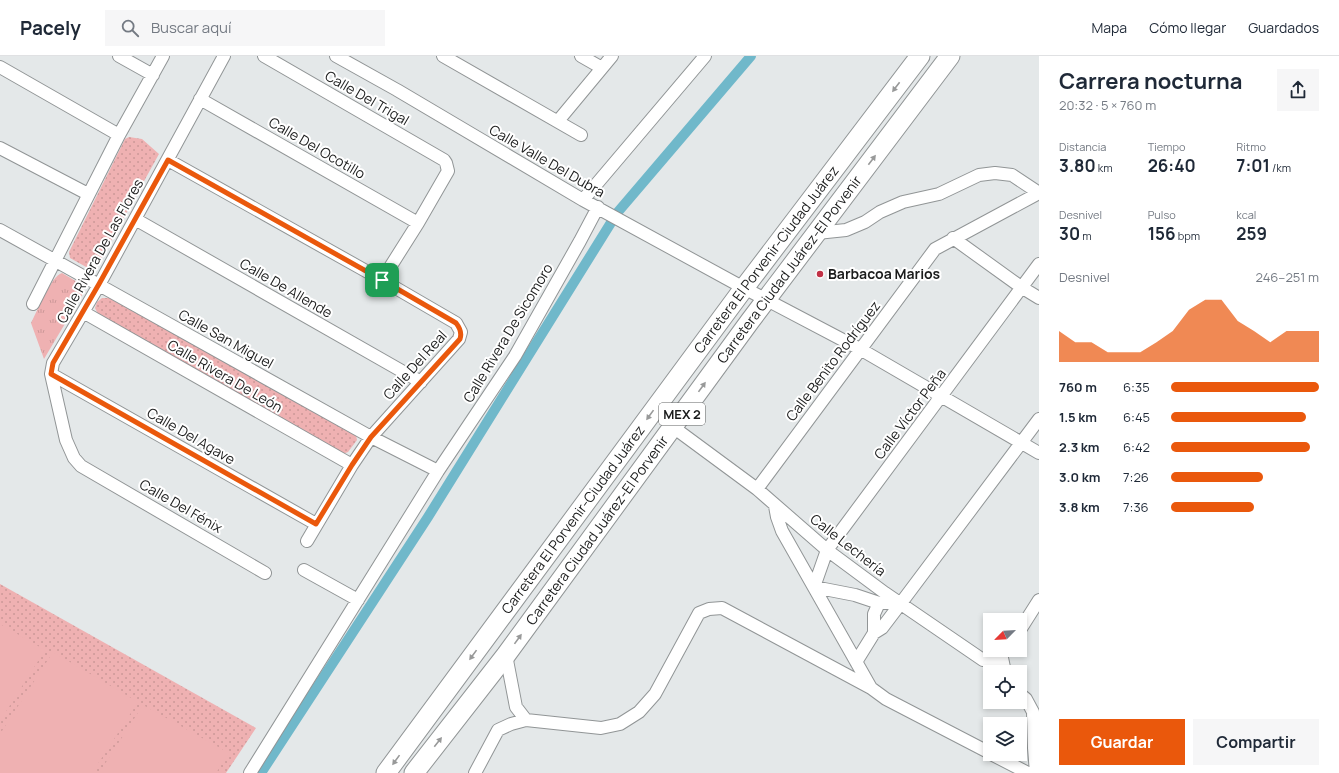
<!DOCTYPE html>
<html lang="es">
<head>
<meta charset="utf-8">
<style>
	body { margin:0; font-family:Manrope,sans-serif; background:#f6f6f7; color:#1f2937; height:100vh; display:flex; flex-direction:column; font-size:15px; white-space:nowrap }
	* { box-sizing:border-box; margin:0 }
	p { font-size:13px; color:#747a83 }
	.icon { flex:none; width:22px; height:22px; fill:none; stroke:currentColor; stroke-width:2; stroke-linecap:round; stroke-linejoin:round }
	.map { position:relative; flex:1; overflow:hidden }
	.side { display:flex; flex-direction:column; background:#fff; width:300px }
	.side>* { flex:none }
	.needle { width:26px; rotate:246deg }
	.buttons { position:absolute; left:983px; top:557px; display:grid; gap:8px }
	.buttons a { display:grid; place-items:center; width:44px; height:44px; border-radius:0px; background:#fff; box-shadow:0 2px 6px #0003; font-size:20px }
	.pin { position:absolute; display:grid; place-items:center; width:34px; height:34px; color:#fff; margin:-17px; border-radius:8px; box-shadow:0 2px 6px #0006 }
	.round { display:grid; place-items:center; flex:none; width:42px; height:42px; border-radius:0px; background:#f6f6f7 }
	.summary { display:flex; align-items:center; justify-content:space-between; height:68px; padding:0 20px }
	h1 { font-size:22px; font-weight:700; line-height:30px }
	.stats { display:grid; grid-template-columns:repeat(3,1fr); gap:6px; height:68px; padding:4px 20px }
	.stats div { display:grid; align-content:center }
	.stats b { font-size:17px; font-weight:700 }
	.stats small { font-size:11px; font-weight:400 }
	.stats p { font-size:11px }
	.chart { height:112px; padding:8px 20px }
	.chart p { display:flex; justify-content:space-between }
	.chart svg { width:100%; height:72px; margin-top:4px; fill:#ea580c; opacity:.7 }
	.primary-button { display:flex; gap:8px; margin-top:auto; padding:8px 20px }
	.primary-button a { flex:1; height:46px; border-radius:0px; background:#ea580c; color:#fff; font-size:16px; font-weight:700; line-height:46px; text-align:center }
	.primary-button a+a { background:#f6f6f7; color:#1f2937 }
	ul { padding:0 20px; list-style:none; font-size:13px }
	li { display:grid; grid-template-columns:64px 48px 1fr; align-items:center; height:30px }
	li i { height:10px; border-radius:5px; background:#ea580c }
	header { display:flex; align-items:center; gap:24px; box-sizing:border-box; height:56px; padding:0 20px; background:#fff; border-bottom:1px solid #e0e1e3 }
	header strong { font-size:19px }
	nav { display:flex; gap:22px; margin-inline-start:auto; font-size:14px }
	.search { width:280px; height:36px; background:#f6f6f7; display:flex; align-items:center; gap:10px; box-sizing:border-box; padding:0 14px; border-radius:0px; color:#747a83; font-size:15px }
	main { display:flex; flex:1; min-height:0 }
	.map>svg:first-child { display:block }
	.grass { fill:url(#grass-tufts) }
	.park { fill:url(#park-dots) }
	.pitch { fill:#efb1b2 }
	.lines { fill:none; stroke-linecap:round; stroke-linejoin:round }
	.canal { stroke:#70b8ca; stroke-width:10 }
	.street-casing { stroke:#919596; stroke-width:14 }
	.primary-casing { stroke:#919596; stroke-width:21 }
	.street { stroke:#fff; stroke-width:12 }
	.primary { stroke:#fff; stroke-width:19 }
	.oneway { fill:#989999 }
	.route-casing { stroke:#fff; stroke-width:8 }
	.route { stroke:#ea580c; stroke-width:5 }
	.poi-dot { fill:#c13146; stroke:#fff; stroke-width:1.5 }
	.labels { text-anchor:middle; stroke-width:4; stroke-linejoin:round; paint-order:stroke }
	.shield { fill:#fff; stroke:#5f6060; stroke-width:1 }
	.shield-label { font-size:13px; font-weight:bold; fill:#1b1c1c }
	.street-label { font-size:14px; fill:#1b1c1c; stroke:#fff }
	.poi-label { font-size:14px; font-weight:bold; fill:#1b1c1c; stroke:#fff; text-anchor:start }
</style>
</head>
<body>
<header>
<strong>Pacely</strong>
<div class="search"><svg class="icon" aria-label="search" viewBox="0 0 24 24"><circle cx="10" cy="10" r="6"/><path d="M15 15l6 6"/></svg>Buscar aquí</div>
<nav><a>Mapa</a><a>Cómo llegar</a><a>Guardados</a></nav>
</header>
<main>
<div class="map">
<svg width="1039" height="717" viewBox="0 0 1039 717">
	<defs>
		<pattern id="grass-tufts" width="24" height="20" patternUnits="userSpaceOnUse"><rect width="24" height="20" fill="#efb1b2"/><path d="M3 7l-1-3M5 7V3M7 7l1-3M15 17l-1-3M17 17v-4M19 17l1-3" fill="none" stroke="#cc9898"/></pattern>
		<pattern id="park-dots" width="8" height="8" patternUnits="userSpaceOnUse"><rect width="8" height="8" fill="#efb1b2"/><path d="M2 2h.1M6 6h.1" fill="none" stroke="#cc9898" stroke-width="1.8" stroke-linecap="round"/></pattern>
	</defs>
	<rect width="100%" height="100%" fill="#e4e8e9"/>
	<!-- grass -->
	<path class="grass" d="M62,217L84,230L82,239L44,303L31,267C37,256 51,220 62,217Z"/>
	<!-- park -->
	<path class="park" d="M129,81L142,83L159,98L101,203L96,210L88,212L70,202L69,196L125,83Z
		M102,242H109L356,379L357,384L348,396L340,399L98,258L95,252L97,246Z
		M0,528L256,672L226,717H0Z"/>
	<!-- pitch -->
	<path class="pitch" d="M0,568L45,594L0,665Z
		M53,596L138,646L92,717H0V678Z
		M143,649L229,697L216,717H99Z"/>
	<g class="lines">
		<!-- canal -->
		<path class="canal" d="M261,717L428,461L617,157L751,0"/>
		<!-- street casing -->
		<g class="street-casing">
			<path id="street" d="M119,0L153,19
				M224,0L99,229L53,307L51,318L66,384L74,402L81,410L265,517
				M264,0L444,104L446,107L448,115L418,167L382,224
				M336,0L397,34L583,144L744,232L860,293L1039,397
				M443,0L581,79
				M581,0L602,12
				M0,11L119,79
				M200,43L418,167
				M558,65L612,0
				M0,92L88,138
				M168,104L382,224L456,267L461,276L459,283L371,381L352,409L307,485
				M583,144L705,0
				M135,163L421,326
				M0,174L99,229L371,381L438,415
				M817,177L846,174L865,166L880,156L903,146L939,138L979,119L995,117L1012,119L1039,137
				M953,182L1021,231L1039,242
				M33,248L119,79L163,0
				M83,256L352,409
				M51,318L316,468
				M673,371L757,433L827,494L885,537L983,604L993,605L1002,602L1005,616
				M757,433L935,193L1039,137
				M775,450L777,461L782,475L871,632L886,643L990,697
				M304,514L358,544
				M879,547L855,539L814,531L827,494L1039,208
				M1020,574L1039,544
				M874,577L882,572L901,547L1039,363
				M506,599L516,651L526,664
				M856,606L874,577V558L879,547H888
				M1020,638L1026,643L1033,656L1034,692L1036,717
				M991,698L1028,717
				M250,717L438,415L515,300L580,185L598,151
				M475,717L498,674L511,668L526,664L601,672L620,668L639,656L655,638L699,557L709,553L722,552L871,632"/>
		</g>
		<!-- primary casing -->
		<g class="primary-casing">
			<g id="primary">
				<path id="s1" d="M386,717L744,232L920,0"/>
				<path id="s2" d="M414,717L506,599L750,265L950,0"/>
			</g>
		</g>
		<!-- street -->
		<use href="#street" class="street"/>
		<!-- primary -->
		<use href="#primary" class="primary"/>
	</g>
	<!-- one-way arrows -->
	<defs><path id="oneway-solid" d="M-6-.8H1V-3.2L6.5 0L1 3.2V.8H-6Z"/></defs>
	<g class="oneway">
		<use href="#oneway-solid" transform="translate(896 31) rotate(127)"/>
		<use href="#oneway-solid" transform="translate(872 104) rotate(-53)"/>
		<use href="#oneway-solid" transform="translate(702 331) rotate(-54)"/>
		<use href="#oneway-solid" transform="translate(650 359) rotate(126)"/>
		<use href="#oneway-solid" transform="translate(518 583) rotate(-54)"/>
		<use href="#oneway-solid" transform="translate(473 599) rotate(126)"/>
		<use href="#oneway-solid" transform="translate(438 686) rotate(-52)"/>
		<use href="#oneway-solid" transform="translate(396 704) rotate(126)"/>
	</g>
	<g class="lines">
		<!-- route casing -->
		<g class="route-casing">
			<path id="route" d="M168,104L382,224L456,267C460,272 462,277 460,283L371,381L352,409L316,468L51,318L53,307L99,228Z"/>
		</g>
		<!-- route -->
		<use href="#route" class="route"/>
	</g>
	<!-- markers -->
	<circle class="poi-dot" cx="820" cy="218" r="4"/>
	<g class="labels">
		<!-- shield labels -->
		<rect class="shield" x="659" y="347" width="46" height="22" rx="3"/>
		<g class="shield-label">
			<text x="682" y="363">MEX 2</text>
		</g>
		<!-- street labels -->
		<g class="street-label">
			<text transform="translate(367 42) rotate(30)" y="5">Calle Del Trigal</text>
			<text transform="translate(317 92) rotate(30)" y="5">Calle Del Ocotillo</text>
			<text transform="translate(547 105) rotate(30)" y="5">Calle Valle Del Dubra</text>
			<text transform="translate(100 195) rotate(-61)" y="5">Calle Rivera De Las Flores</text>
			<text dy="5" stroke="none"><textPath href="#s1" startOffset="639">Carretera El Porvenir-Ciudad Juárez</textPath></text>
			<text dy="5" stroke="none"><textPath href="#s2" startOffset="628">Carretera Ciudad Juárez-El Porvenir</textPath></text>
			<text transform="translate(286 232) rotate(30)" y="5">Calle De Allende</text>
			<text transform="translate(508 277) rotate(-59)" y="5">Calle Rivera De Sicomoro</text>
			<text transform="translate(226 283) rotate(29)" y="5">Calle San Miguel</text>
			<text transform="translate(833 305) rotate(-53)" y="5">Calle Benito Rodríguez</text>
			<text transform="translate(415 309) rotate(-48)" y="5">Calle Del Real</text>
			<text transform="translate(225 320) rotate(30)" y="5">Calle Rivera De León</text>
			<text transform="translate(910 358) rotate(-53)" y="5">Calle Víctor Peña</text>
			<text transform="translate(191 380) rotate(30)" y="5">Calle Del Agave</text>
			<text transform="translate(181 450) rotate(30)" y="5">Calle Del Fénix</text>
			<text dy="5" stroke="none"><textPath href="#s1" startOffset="315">Carretera El Porvenir-Ciudad Juárez</textPath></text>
			<text dy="5" stroke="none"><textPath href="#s2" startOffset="304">Carretera Ciudad Juárez-El Porvenir</textPath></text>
			<text transform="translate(848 489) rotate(38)" y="5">Calle Lechería</text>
		</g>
		<!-- poi labels -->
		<g class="poi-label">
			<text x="828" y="223">Barbacoa Marios</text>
		</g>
	</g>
</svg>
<div class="buttons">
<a><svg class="needle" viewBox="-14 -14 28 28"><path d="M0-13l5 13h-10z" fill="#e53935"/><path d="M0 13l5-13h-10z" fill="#747a83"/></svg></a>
<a><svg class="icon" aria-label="locate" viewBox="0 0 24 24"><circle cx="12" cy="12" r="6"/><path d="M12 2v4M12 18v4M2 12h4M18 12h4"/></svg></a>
<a><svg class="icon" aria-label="layers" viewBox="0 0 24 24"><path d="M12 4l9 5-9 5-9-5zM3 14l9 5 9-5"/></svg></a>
</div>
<div class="pin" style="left:382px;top:224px;background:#1e9e55"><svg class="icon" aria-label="arrive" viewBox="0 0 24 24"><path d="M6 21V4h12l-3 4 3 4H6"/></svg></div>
</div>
<section class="side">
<div class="summary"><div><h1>Carrera nocturna</h1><p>20:32 · 5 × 760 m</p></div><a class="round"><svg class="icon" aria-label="share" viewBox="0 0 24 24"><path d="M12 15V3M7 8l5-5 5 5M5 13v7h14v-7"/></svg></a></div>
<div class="stats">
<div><p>Distancia</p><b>3.80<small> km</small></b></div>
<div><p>Tiempo</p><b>26:40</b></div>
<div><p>Ritmo</p><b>7:01<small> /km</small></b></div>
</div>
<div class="stats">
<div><p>Desnivel</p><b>30<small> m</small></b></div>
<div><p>Pulso</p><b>156<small> bpm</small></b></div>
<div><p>kcal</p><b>259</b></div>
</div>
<div class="chart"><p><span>Desnivel</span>246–251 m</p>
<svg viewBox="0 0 160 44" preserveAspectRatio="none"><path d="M0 44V25L10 32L20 32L30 38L40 38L50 38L60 32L70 25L80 12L90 6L100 6L110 19L120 25L130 32L140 25L150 25L160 25V44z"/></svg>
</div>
<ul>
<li><b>760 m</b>6:35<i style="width:100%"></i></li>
<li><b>1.5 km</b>6:45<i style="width:91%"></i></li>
<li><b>2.3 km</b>6:42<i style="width:94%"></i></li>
<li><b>3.0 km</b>7:26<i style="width:62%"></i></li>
<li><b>3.8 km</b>7:36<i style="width:56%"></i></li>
</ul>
<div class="primary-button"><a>Guardar</a><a>Compartir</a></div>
</section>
</main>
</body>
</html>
